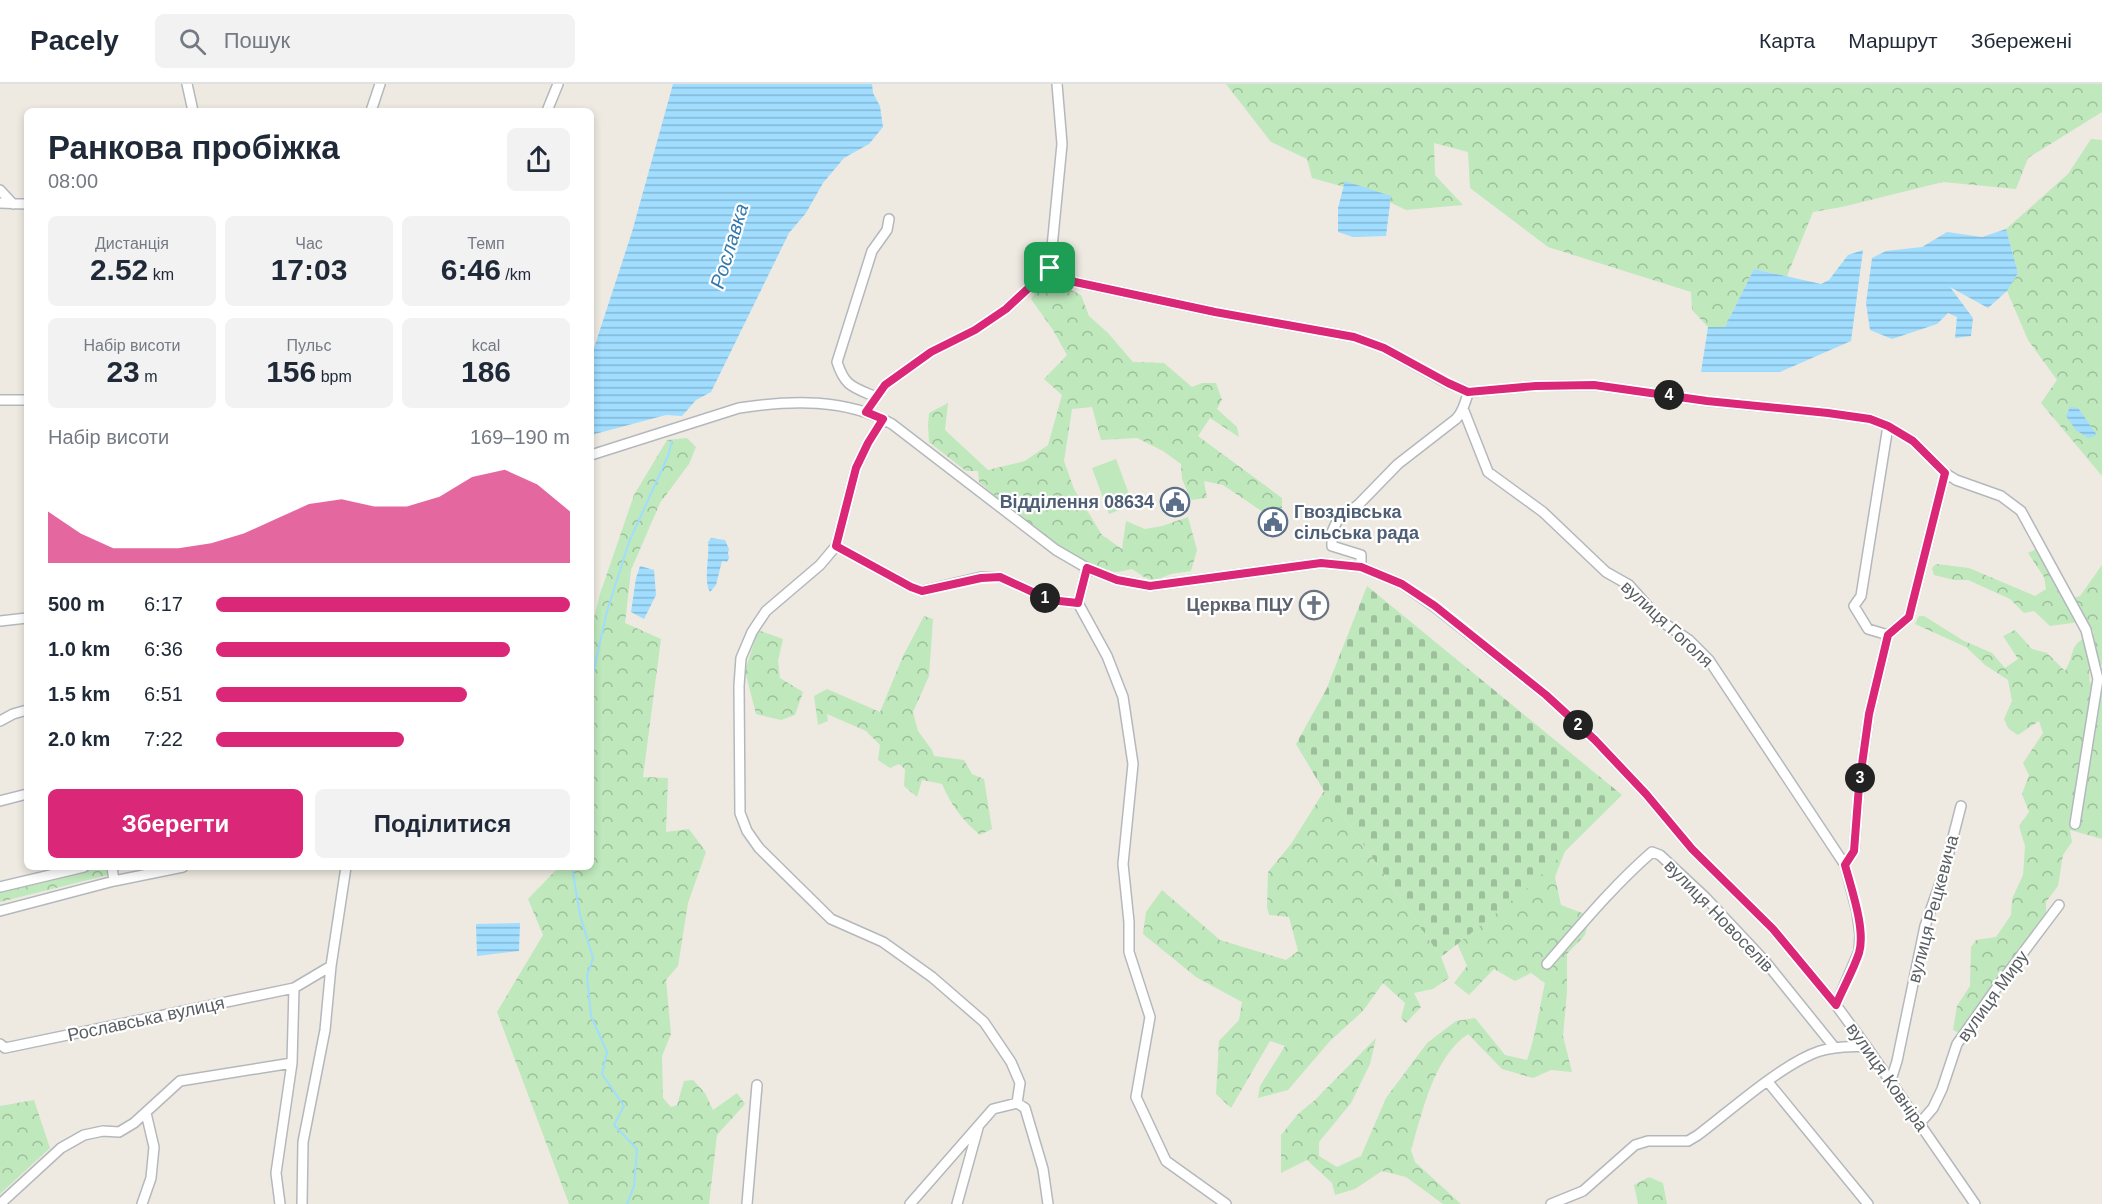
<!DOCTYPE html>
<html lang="uk">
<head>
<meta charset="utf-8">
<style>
	body { margin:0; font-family:Helvetica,sans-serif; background:#f2f2f3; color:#1f2937; height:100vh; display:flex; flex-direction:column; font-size:22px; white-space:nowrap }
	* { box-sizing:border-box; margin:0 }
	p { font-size:20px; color:#747a83 }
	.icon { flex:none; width:33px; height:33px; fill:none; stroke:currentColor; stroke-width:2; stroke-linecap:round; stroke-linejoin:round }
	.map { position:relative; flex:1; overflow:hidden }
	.side { position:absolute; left:24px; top:24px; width:570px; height:762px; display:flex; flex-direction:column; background:#fff; border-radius:9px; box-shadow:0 3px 9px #0003 }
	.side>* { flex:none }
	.pin { position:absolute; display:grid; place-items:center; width:51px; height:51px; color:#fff; margin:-26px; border-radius:12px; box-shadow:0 3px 9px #0006 }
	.km { position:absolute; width:30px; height:30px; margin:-15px; border-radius:50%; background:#222; color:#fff; font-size:16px; line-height:30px; text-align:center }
	.round { display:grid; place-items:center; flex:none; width:63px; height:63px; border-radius:9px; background:#f2f2f3 }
	.overview { display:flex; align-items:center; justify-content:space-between; height:102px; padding:0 24px }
	h1 { font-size:33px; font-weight:700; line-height:45px }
	.metrics { display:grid; grid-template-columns:repeat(3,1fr); gap:9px; height:102px; padding:6px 24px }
	.metrics div { display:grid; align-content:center; border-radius:9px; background:#f2f2f3; text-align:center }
	.metrics b { font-size:30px; font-weight:700 }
	.metrics small { font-size:16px; font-weight:400 }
	.metrics p { font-size:16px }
	.chart { height:168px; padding:12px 24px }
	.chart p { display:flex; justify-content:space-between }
	.chart svg { width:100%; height:108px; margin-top:6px; fill:#db2777; opacity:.7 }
	.button { display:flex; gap:12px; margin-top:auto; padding:12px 24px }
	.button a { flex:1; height:69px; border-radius:9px; background:#db2777; color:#fff; font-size:24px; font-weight:700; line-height:69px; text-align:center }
	.button a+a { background:#f2f2f3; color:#1f2937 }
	ul { padding:0 24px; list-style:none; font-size:20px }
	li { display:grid; grid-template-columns:96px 72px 1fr; align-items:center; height:45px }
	li i { height:15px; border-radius:8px; background:#db2777 }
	header { display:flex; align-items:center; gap:36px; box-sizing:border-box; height:84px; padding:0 30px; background:#fff; border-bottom:2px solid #e0e1e3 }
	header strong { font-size:28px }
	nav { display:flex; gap:33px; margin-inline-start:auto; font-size:21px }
	.search { width:420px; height:54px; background:#f2f2f3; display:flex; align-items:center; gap:15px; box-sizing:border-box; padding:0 21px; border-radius:9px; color:#747a83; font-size:22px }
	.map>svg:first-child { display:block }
	.forest { fill:url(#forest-crowns) }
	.cemetery { fill:url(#cemetery-stones) }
	.pitch { fill:#bfe8bc }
	.water { fill:url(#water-rules) }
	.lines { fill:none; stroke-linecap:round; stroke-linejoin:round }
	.stream { stroke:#a0ddff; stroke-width:2 }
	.minor-casing { stroke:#b4b8bd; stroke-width:12 }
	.minor { stroke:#fff; stroke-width:9 }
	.route-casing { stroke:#fff; stroke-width:12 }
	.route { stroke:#db2777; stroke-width:8 }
	.labels { text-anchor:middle; stroke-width:4.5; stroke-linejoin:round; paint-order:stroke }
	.service-label { font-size:18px; font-weight:bold; fill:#4e5e75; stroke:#fff; text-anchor:end }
	.worship-label { font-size:18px; font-weight:bold; fill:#5b616d; stroke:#fff; text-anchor:end }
	.street-label { font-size:18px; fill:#5a5f63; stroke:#fff }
	.water-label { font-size:20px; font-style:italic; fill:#357aae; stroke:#fff }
</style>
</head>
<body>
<header>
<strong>Pacely</strong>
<div class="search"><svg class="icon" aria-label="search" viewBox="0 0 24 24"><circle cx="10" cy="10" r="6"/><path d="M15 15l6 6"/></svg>Пошук</div>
<nav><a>Карта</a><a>Маршрут</a><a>Збережені</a></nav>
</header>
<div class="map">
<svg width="2102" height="1120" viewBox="0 0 2102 1120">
	<defs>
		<pattern id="forest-crowns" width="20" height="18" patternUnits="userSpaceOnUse" patternTransform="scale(1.5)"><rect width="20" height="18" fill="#bfe8bc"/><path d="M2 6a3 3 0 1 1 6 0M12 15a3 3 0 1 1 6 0" fill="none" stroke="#9ebf9c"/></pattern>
		<pattern id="cemetery-stones" width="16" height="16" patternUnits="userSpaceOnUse" patternTransform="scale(1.5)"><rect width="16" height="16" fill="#bfe8bc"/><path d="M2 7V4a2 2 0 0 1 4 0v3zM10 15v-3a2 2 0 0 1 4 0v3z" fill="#9ebf9c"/></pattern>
		<pattern id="water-rules" width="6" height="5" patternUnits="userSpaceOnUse" patternTransform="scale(1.5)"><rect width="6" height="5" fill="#a0ddff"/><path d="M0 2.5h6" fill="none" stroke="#85b6d2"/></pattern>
	</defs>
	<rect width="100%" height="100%" fill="#eeeae1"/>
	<!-- forest -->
	<path class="forest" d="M1226,0H2102V28L2028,74L2016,105L1943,98L1842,123L1813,128L1787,192L1754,185L1725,243H1708L1692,226L1691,208L1548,163L1470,104L1468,68L1434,59L1435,91L1463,121L1406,126L1377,112L1312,94L1307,75L1271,58Z
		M2091,55L2102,56V392L2041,319L2057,296L2028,256L2007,207L2018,189L2006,145L2068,90Z
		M1047,194L1081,211L1089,232L1108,249L1133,278L1164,279L1192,303L1202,299H1216L1222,316L1217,325L1237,343L1239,353L1210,334L1198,352L1282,414V426L1269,423L1263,428L1223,401L1204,397L1207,414L1191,416L1182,395L1181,380L1163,367L1137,354L1101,356L1092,323L1072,325L1064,377L1074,405L1102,451L1122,465L1126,437L1145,445L1162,442L1188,433L1197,466L1191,487L1171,490L1154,497L1144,493L1132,485C1126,486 1120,488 1114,488C1075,487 1009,423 979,398L978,387H966L929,358L928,342L929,329L948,319L945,346L988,386L1025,377L1048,361L1062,311L1044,295L1067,271L1053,246L1031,215Z
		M687,354L696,363L689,380L660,419L631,486L625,539L661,555L643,693L668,694L666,748L689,745L706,768L688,819L678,882L666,896L671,950L662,972L663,1014L671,1023L677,1021L684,997L693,996L705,1009L713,1026L737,1009L745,1020L717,1051L709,1120H569L497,928L543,851L528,815L557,785L556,783H591V546L600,510L634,411L667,356Z
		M2036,465L2043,473L2066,516L2080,512L2102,481V581L2089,587L2090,599L2102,596V755L2070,746L2072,758L2063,771L2058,802L2046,818V832L1961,950L1953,946L1957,922L1970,902L1971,863L1976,856L1996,853L2011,831L2012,815L2023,791L2025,762L2019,742L2029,728L2022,710L2029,691L2023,679L2043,649L2039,637L2018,651L2009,645L2004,635L2012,617L2008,596L1985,581L1966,563L1915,540L1919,532H1924L1964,557L1992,569L2005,584L2018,575L2003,552L2015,546L2032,565L2047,569L2065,587C2078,565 2065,563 2094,549L2087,537L2050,542L2034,527L2024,529L2010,515L1968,496H1954L1934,491L1932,484L1936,480L1969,484L2035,512L2046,505L2044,493L2028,469Z
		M924,532L933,535L929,592L913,628L918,647L932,666L934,672L964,676L972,690L984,695L992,745L980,751C962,736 951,721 942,700L922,696L917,713L904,702L905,685L899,680L890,684L878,676L880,661L866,647L827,630L828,637L818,641L814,612L827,605L880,628L903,572Z
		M758,546L783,555L778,577L780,594L803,608L795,631L781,636L756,630L745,587Z
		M1324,707L1355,748L1441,873L1449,894L1433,905L1414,909L1421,923L1406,939L1401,934L1405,919L1383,899L1363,927L1330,957L1288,1006L1258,1014L1260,1002L1285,962L1270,957L1231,1024L1216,1010L1219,957L1239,936L1242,918L1196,893L1143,850L1146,828L1162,806L1220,856L1286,876L1298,867L1289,833L1269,831L1267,823L1268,788L1291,760Z
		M1576,738L1555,793L1561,821L1590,832L1585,851L1567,870V908L1563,952L1572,988L1551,986L1533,994L1502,985L1468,950C1433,974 1423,1027 1411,1066L1415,1078L1461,1120H1443L1406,1093L1382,1087L1355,1105L1335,1111L1332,1099L1307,1076L1281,1089V1051L1298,1030L1315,1016L1376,954L1370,980L1351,1019L1319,1058V1072L1337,1083L1361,1072L1386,1014L1427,959L1456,937L1475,934L1505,971L1527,976C1536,951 1539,925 1545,899L1531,889L1515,897L1494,885L1469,911L1454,899L1467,882L1451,845Z
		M62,783H119L108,791L0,818V806L46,797Z
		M34,1016L50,1064L0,1110V1022Z
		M1649,1093L1663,1099L1667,1120H1638L1634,1101Z"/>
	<!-- cemetery -->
	<path class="cemetery" d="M1367,502L1622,711L1530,802L1441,873L1355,748L1324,707L1296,660L1326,606Z"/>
	<!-- pitch -->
	<path class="pitch" d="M1116,375L1133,421L1109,430L1092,384Z"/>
	<!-- water -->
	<path class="water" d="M673,0H872L873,9L880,22L883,43L869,60L844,74L823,99L806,129L789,149L711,308L696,316L682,332L666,331L591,351V273L632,148Z
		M1345,97L1391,112L1386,152L1353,153L1338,148V124Z
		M2006,145L2018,189L2007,207L1988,224L1950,203L1973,234L1971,252L1955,254L1957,233L1948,229L1937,240L1892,255L1870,246L1866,219L1872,174L1886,167L1922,163L1947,148L1982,153Z
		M1863,166L1851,257L1780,288H1701L1708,243H1725L1754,185L1821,200L1829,196L1848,171Z
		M2070,323L2078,324L2097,351L2088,354L2076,346L2066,332Z
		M711,454L725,456L729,465L728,469L729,474L727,478L722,477L716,501L710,508C703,497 710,471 708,458Z
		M640,482L654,486L656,511L644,535L631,528L636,494Z
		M520,839L519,867L477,872L476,840Z"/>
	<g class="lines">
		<!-- stream -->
		<path class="stream" d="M591,599L607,527L629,458L668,372L672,357
			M572,783L580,831L593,874L587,892L591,932L607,968L602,990L624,1022L614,1041L637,1065L634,1102L627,1120"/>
		<!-- minor casing -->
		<g class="minor-casing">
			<path id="minor" d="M187,0L193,27
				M371,27L380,0
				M547,27L558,0
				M0,106L13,120
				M0,119L27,120
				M1050,184L1075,198L1215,228L1354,253L1384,264L1447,299L1469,308L1536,302L1594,301L1706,317L1828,329L1870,335L1888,342L1913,357L1945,389L1956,396L2001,412L2021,427L2086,546L2098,595L2075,740
				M876,313C853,303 845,303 837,278L872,167L887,146L889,135
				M0,316H27
				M1464,327L1488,388L1543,428L1606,488L1629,501L1661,537L1689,556L1709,576L1845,781L1857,828L1860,851L1859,867L1836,921
				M866,328L885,301L931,268L975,246L1006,225L1050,184L1062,60L1057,0
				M883,335L868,359L856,384L836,462L820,481L766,527L752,548L741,574L739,602L740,729L747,747L759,764L831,835L883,858L932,893L984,938L1011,978L1020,999L1017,1019L1025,1024L1043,1085L1048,1120
				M1888,342L1861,512L1854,522L1868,545L1888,551
				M591,371L739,324C790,316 846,314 892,340L1056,466L1087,484L1117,496L1150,502L1321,479L1361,483L1402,500L1435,523L1546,611L1595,656L1646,710L1692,765L1773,845L1836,921L1866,962L1975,1120
				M836,462L911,503L922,507L981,493H1000L1050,516L1078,519
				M1361,483V471L1332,462V448L1337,437L1359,420L1398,380L1456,335C1464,327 1464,319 1469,308
				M1087,484L1078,519L1107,572L1123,613L1133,680L1123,780L1129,838V868L1150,933L1136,1013L1166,1077L1226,1120
				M0,537L27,534
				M1888,551L1909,533L1945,389
				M0,637L13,630L27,626
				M0,717L27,710
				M1845,781L1854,767L1859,702L1869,630L1888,551
				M112,783L114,797
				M0,803L84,783
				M0,827L114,797L183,783
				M1547,880C1581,841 1613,802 1652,768L1660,771L1706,814L1764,876L1835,964
				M0,960L5,964L294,904L331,882
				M1768,998L1868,1120
				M1890,999L1897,977L1925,842L1944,788L1961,722
				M1920,1039L1933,1024L1942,1005L1957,960L1998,902L2059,821
				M0,1120L61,1064L84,1051L103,1047L119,1048L134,1039L180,997L292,979
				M142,1120L151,1094L154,1063L146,1029
				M280,1120L276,1089L292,979L294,904
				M302,1120L303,1058L325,946L331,882L346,783
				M747,1120L757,1001
				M910,1120L993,1025L1017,1019
				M957,1120L978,1044
				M1551,1120L1583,1107L1635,1061L1648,1057H1688L1698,1051C1731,1026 1783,979 1820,967C1835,962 1850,963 1866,962"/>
		</g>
		<!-- minor -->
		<use href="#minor" class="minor"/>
	</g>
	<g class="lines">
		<!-- route casing -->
		<g class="route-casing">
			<path id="route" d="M1050,184L1075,198L1215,228L1354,253L1384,264L1448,299L1468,308L1536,302L1594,301L1707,317L1828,329L1870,335L1888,342L1913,357L1945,389L1909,533L1888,551L1869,630L1859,702L1854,767L1845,781C1851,804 1866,846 1859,869C1853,887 1843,904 1836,921L1773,845L1692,765L1646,710L1595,656L1546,611L1435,522L1402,500L1361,483L1321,479L1150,502L1117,496L1087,484L1078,519L1050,516L1000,493L981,494L922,507L911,503L836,462L856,384L868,359L883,335L866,328L885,301L931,268L975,246L1006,225Z"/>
		</g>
		<!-- route -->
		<use href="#route" class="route"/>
	</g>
	<!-- icons -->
	<defs>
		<g id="civic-ring" transform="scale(1.5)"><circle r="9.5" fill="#fff" stroke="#5c6f8a" stroke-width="1.5"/><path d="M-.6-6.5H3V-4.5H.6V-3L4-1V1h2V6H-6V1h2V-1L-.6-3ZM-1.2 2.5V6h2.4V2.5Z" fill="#5c6f8a"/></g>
		<g id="church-ring" transform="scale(1.5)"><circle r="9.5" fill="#fff" stroke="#6b7280" stroke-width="1.5"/><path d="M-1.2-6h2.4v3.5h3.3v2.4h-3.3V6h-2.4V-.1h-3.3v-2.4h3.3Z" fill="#6b7280"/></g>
	</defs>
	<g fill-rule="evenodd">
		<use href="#civic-ring" x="1175" y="418"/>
		<use href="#civic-ring" x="1273" y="438"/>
		<use href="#church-ring" x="1314" y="521"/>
	</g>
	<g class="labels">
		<!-- service labels -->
		<g class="service-label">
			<text x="1154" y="424">Відділення 08634</text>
			<text x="1294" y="434" text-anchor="start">Гвоздівська<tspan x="1294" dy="21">сільська рада</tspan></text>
		</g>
		<!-- worship labels -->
		<g class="worship-label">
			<text x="1293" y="527">Церква ПЦУ</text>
		</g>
		<!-- street labels -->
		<g class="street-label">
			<text transform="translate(1667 540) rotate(43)" y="6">вулиця Гоголя</text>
			<text transform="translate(1933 825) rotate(-75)" y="6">вулиця Рецкевича</text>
			<text transform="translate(1719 832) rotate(46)" y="6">вулиця Новоселів</text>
			<text transform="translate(1993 912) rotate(-54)" y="6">вулиця Миру</text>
			<text transform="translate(146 935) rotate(-12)" y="6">Рославська вулиця</text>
			<text transform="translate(1887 993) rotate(55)" y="6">вулиця Ковніра</text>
		</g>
		<!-- water labels -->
		<g class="water-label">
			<text transform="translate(729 162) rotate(-73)" y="7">Рославка</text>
		</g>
	</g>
</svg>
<div class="pin" style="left:1050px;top:184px;background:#1e9e55"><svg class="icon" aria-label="arrive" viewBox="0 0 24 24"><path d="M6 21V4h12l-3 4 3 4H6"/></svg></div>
<b class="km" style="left:1045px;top:514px">1</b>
<b class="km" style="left:1578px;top:641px">2</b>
<b class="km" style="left:1860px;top:694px">3</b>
<b class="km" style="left:1669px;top:311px">4</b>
<section class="side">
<div class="overview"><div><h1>Ранкова пробіжка</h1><p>08:00</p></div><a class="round"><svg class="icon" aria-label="share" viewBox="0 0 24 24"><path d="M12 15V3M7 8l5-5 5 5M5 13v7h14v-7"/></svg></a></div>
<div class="metrics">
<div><p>Дистанція</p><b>2.52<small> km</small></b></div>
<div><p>Час</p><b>17:03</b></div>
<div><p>Темп</p><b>6:46<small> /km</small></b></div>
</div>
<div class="metrics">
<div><p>Набір висоти</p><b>23<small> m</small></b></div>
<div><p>Пульс</p><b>156<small> bpm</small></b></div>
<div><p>kcal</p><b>186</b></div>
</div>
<div class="chart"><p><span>Набір висоти</span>169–190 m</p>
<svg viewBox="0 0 160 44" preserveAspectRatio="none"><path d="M0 44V23L10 32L20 38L30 38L40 38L50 36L60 32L70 26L80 20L90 18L100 21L110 21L120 17L130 9L140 6L150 12L160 23V44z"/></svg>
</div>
<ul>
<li><b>500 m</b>6:17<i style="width:100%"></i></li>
<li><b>1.0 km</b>6:36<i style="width:83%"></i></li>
<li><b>1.5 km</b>6:51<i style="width:71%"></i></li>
<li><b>2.0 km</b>7:22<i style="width:53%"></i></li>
</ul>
<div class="button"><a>Зберегти</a><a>Поділитися</a></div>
</section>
</div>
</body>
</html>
